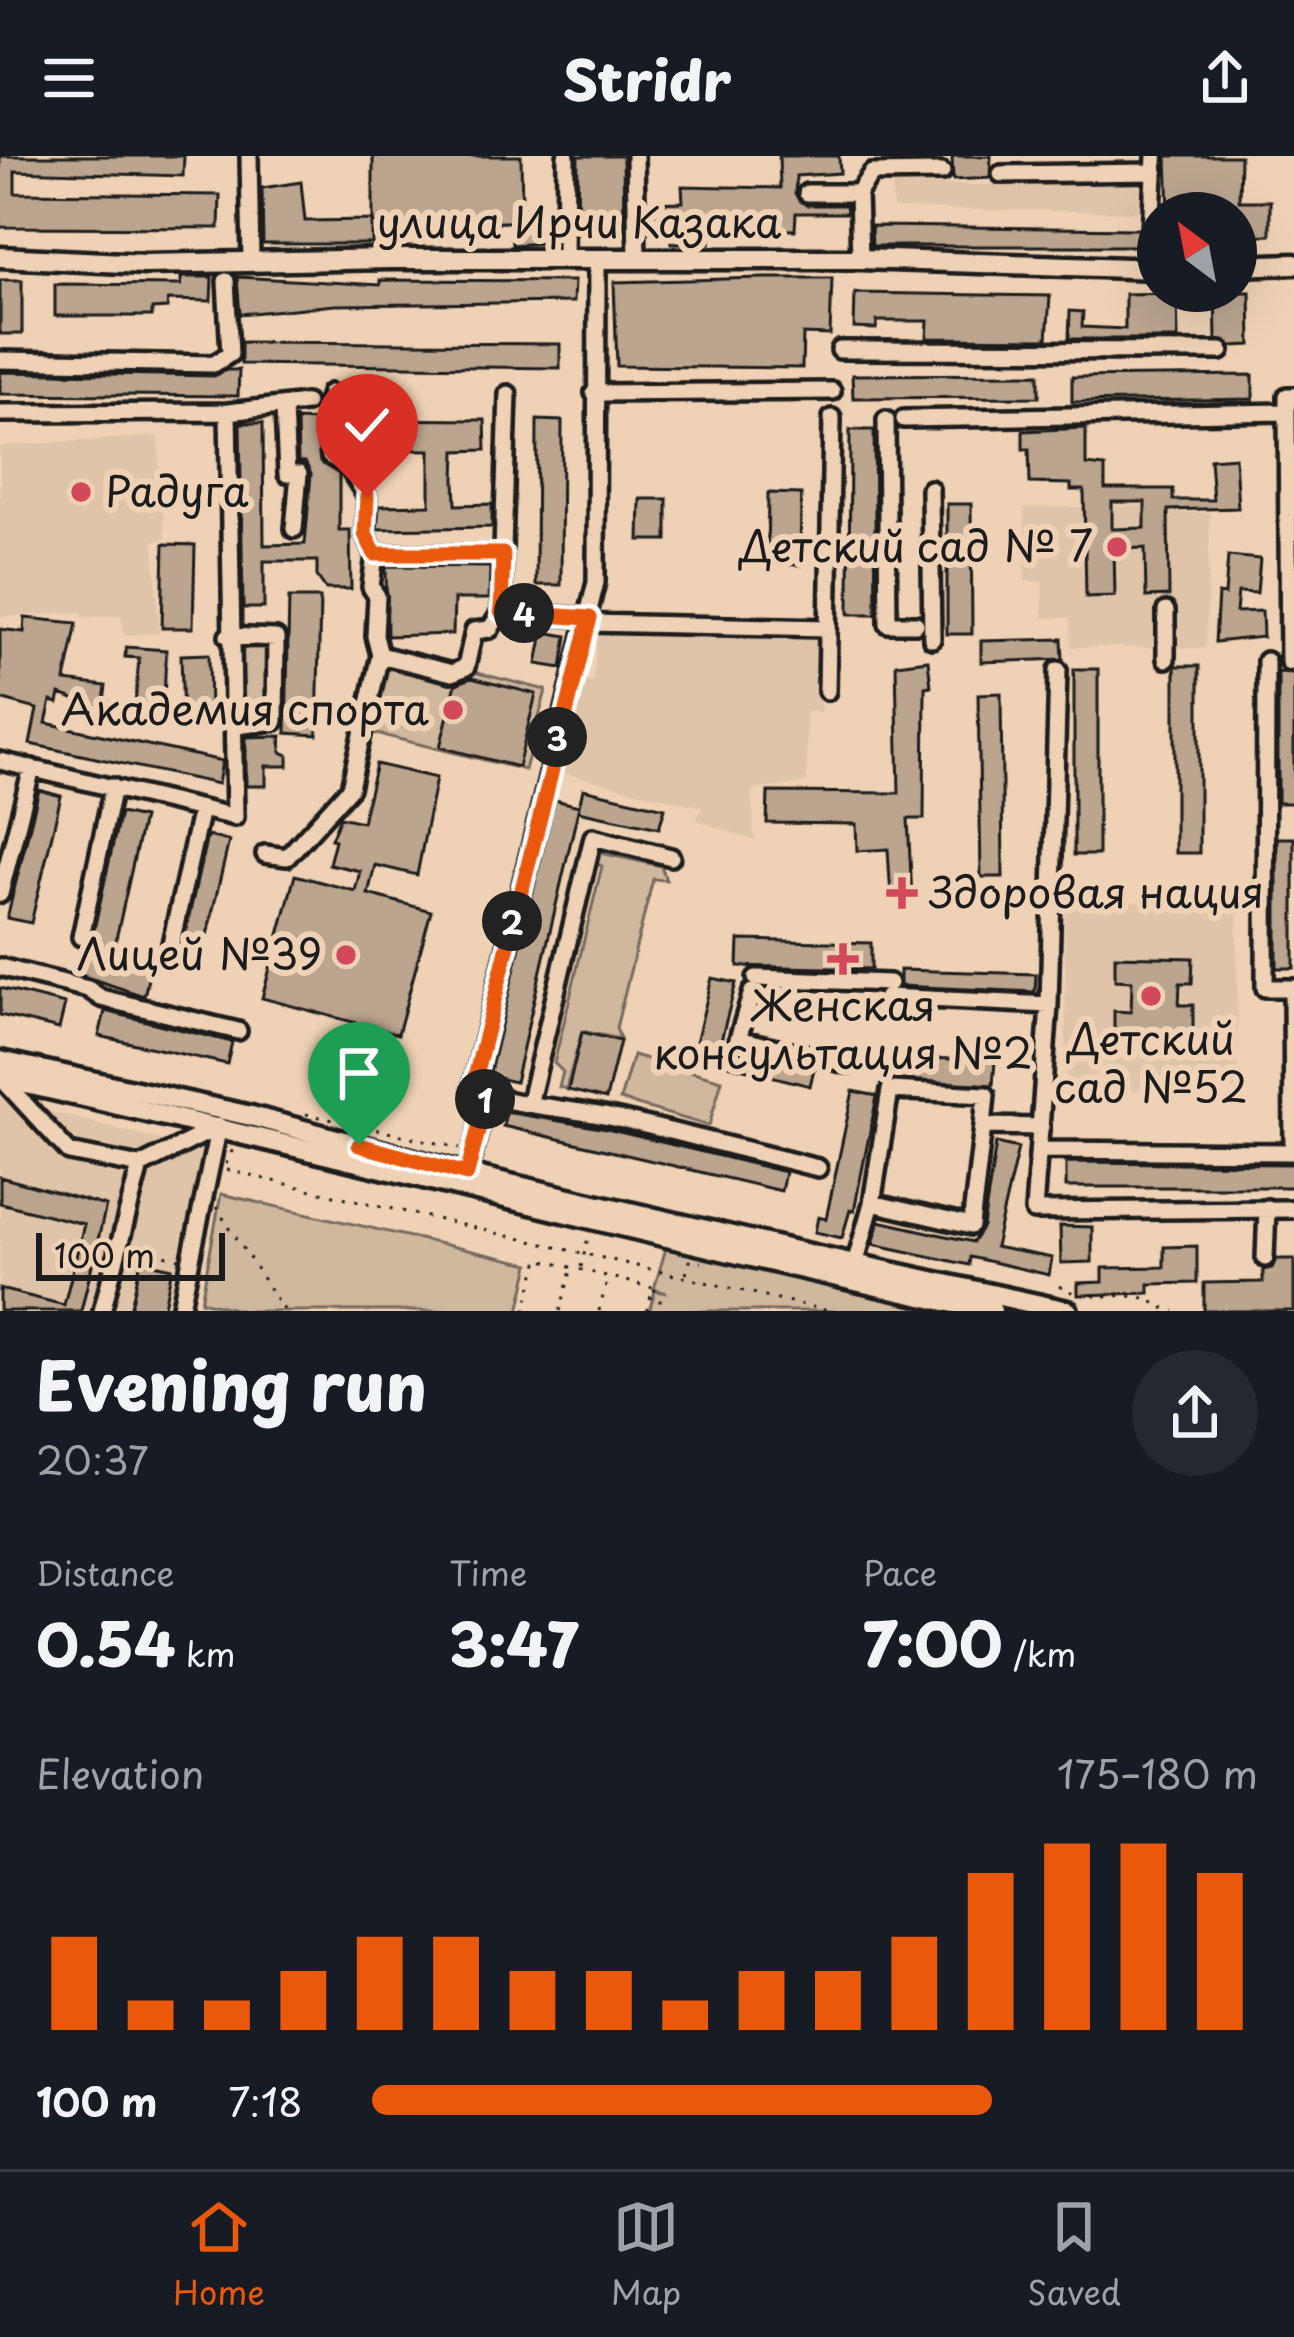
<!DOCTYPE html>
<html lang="en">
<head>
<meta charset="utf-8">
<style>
	body { margin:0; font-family:"Playpen Sans",sans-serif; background:#242831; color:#f1f3f6; height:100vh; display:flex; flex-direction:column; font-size:45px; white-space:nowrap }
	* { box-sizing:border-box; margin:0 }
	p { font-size:39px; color:#9ea1a6 }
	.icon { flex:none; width:66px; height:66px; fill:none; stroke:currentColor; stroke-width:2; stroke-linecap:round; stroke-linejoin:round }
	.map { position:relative; height:1155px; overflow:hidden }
	.drawer { display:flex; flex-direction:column; background:#171b24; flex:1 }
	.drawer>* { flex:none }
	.needle { width:78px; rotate:328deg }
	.controls { position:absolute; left:1137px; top:36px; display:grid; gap:24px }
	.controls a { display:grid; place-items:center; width:120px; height:120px; border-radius:50%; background:#171b24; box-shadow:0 12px 48px #0002; font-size:60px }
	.scale { position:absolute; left:36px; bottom:30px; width:189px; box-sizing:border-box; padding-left:12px; border:6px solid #1c1c1c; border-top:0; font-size:33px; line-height:42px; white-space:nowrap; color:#1c1c1c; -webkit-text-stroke:9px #efd2b5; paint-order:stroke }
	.pin { position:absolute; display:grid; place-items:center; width:102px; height:102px; color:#fff; margin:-123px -51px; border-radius:50% 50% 50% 0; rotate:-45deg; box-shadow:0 0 12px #0007 }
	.pin .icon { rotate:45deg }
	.km { position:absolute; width:60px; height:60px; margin:-30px; border-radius:50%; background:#222; color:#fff; font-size:33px; line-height:60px; text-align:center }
	.round { display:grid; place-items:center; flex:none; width:126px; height:126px; border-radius:63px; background:#242831 }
	.summary { display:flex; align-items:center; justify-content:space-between; height:204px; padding:0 36px }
	h1 { font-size:66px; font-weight:800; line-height:90px }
	.stats { display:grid; grid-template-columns:repeat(3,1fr); gap:18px; height:204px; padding:12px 36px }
	.stats div { display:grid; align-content:center }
	.stats b { font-size:60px; font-weight:800 }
	.stats small { font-size:33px; font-weight:400 }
	.stats p { font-size:33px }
	.chart { height:336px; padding:24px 36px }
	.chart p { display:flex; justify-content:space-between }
	.chart svg { width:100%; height:216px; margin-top:12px; stroke:#ea580c; stroke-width:6 }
	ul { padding:0 36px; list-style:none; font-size:39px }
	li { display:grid; grid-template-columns:192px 144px 1fr; align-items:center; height:90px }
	li i { height:30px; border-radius:15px; background:#ea580c }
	header { display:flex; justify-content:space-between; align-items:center; height:156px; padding:0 36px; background:#171b24; font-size:54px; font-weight:800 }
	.menu { display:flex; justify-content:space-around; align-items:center; height:168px; border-top:3px solid #363941; background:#171b24; font-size:33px; color:#9ea1a6 }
	.menu a { display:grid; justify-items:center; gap:6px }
	.menu .on { color:#ea580c }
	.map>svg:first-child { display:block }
	.built { fill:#dfc4aa }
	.green { fill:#d0b89f; stroke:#766a5e; stroke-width:3 }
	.building { fill:#bba58f; stroke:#1c1c1c; stroke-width:3; fill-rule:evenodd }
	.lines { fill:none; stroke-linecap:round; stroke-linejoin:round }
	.minor-casing { stroke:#1c1c1c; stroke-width:24 }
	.major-casing { stroke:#1c1c1c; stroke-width:27 }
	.path { stroke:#1c1c1c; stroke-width:3; stroke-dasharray:3 9; stroke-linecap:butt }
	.minor { stroke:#efd2b5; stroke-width:15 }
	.major { stroke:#efd2b5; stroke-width:18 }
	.route-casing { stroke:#fff; stroke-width:24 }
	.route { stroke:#ea580c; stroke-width:15 }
	.poi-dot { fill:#d1495b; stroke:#efd2b5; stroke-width:4.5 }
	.labels { text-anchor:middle; stroke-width:12; stroke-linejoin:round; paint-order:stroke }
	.street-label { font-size:42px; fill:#1c1c1c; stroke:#efd2b5 }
	.poi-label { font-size:42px; fill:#1c1c1c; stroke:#efd2b5; text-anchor:end }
</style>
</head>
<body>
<header><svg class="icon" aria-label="menu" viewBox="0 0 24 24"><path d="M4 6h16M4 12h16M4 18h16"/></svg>Stridr<svg class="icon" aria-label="share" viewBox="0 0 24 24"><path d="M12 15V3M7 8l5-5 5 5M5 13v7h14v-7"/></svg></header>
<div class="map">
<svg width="1294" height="1155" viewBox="0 0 1294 1155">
	<rect width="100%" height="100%" fill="#efd2b5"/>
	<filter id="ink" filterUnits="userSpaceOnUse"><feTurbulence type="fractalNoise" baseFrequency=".00833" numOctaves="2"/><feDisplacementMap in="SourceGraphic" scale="24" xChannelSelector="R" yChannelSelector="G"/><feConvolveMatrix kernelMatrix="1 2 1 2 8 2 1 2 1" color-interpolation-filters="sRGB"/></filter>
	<g filter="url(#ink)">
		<!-- built -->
		<path class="built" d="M892,29H1141L1139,56L893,53Z
			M158,280L165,383L154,385L159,477L124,479L122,459L83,462L82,456L0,461V290Z
			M1175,349V356L1210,357L1206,492L1071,491L1070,462H1043L1042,425H1025L1024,352Z
			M598,471L816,474L821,556L806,555L807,627L752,634L754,685L697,664L702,651L559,616L585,526L593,525Z
			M1237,745L1238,934L1066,935L1065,747Z
			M0,942L203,995L170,1155H0Z"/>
		<!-- green -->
		<path class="green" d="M266,491L270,560L245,562L241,493Z
			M377,492L546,534L525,614L361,574Z
			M596,696L661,710L666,724L653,723L616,872L620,883L582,875L566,933L559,931L563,916L554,907L602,710L593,707Z
			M633,899L722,924L709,970L620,944Z
			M221,1038L530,1108L519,1155H243L201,1145Z
			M666,1092L951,1155H649L655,1135L667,1137L654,1133Z"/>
		<!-- building -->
		<path class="building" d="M0,0H184L183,20L15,15V37L220,39L219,72L0,71Z
			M373,0H521L522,52H553V65H540L542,87L512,89L511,66L373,67Z
			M578,0H623L624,73L604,66L577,70Z
			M779,0H839L840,17L796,20L795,38L806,49H846L847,57H796L795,74L731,73V65H710V87H671L670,76H650L648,47L683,46L682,30L780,32Z
			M952,0H991L990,22L953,24Z
			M1167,0H1240L1239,45H1270V79L1236,80V57H1169Z
			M301,26L305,65L372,64V88H263L262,32Z
			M871,70L1139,73L1138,90H872Z
			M181,121H212L211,145L168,144L167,152L152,153V160H55V128L181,129Z
			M237,121L380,129V124L574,125L573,146L335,149L240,158Z
			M763,122H832L830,179L803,178L802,212L617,210L614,126Z
			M0,124H22V178H0Z
			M1215,136H1250L1251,189L1232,190L1216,183Z
			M855,137L1050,140L1047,183L927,182L928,165H877L876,173L854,172Z
			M1177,137L1178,183H1069L1070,155L1083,156L1082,171L1125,173V138Z
			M241,186L560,188V212L241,208Z
			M227,214H239L238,240L0,238V216L214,220Z
			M1039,218V241L853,242L852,219Z
			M1253,219V243L1072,246V221Z
			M339,263L485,264L486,294L456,295L455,323L456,349L492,348V371L377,373L379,350L430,349V294L342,293Z
			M297,264L315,265L320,306L339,318V374H350L351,433H326L317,420V405H264V452H243L240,267H263L264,389L305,388L311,318L305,306H298Z
			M537,264L562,265L561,429H536Z
			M1086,272V309L1105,311V333H1173V344H1213L1210,303L1235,301L1238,352L1168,354L1169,440L1146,441L1145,392L1114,393L1115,440L1086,441L1084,334H1071V328L1030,327L1029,293H1023V275ZM1112,346H1145V372L1112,373Z
			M850,274H874L876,458H849Z
			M768,337L801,338L800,409L767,408Z
			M640,343H667V384H639Z
			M947,348H971L972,478H947Z
			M164,388L195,389L193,472H162Z
			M1228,400L1260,403L1257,437L1238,436L1236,456L1262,455L1263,481L1215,486L1218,438L1225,439Z
			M386,410L490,411L489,443H454L453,478L387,480Z
			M289,442H320L317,579L286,577Z
			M25,462L77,467L65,525L106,530L104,545L135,549L139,502L125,501L126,491L166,494L163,572L77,556L79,545L60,538L58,547L51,545L46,567L222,605L218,628L30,588L37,553L0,543V473L24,476Z
			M543,476L567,480L562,512L537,508Z
			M1062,483L1063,503L981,506V485Z
			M209,498L210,562L183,563L181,499Z
			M928,504L931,530L925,531L924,663H908L912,741L891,742L888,693L857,695L856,668L767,667L768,636L899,637L896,508Z
			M1175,510H1199V697H1175Z
			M1074,513H1098V699H1074Z
			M1278,516L1294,517V647H1278Z
			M471,522L536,538L518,611L440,591L456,528Z
			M1001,537L1003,721H981L978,538Z
			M281,580V596L288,599V610H266V630H246V581Z
			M376,608L436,622L417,719L375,709L368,738L431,755L398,878L262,842L295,719L355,735L360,715L329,708L335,684L331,683L340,661L362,666Z
			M583,633L665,652L659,672L578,655Z
			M39,634L61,640L31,767L7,762Z
			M555,644L579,650L515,926L489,920Z
			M120,657L143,662L112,801L151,810L144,840L74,817L79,798L88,800Z
			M207,680L229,685L200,809L179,805Z
			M1277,682H1294V812H1277Z
			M739,784L871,787V813L738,810Z
			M1115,800L1193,802L1192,827H1180L1179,849H1193V877L1114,876V855L1131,856L1132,825L1115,824Z
			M900,814L1036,818L1035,836L900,830Z
			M712,822L736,827L721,884L735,895L814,913L810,930L716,906L718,895L695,890Z
			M0,832L65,848L59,873L0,859Z
			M105,855L232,886L227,908L99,880Z
			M582,876L620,885L606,943L568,934Z
			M884,900L995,905L993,929L883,924Z
			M853,935L877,940L854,1055L850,1054L842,1082L815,1076L818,1061L826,1063Z
			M506,956L607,973L785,1016L781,1035L503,970Z
			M996,987L1018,992L995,1091L1052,1102L1049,1119L970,1101L969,1109L873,1088L879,1065L973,1086L983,1071Z
			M1066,1006L1294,1008V1031H1066Z
			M0,1021L106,1050L81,1155H0V1133L64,1149L84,1068L0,1047Z
			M1060,1070L1092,1071V1106L1061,1107Z
			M1197,1090V1127L1149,1128V1137L1078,1139V1127L1103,1126V1112L1164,1111V1091Z
			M1277,1103H1294V1155H1204V1127L1263,1126V1114L1272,1112Z
			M141,1105L172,1112L163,1155H130Z"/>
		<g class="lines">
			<!-- minor casing -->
			<g class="minor-casing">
				<path id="minor" d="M249,0L251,105
					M635,0L637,103
					M1001,18L1155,16
					M807,37H858L872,17L942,16
					M858,37L860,103
					M565,104L566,0
					M1149,114L1155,0
					M840,194L1221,195
					M0,204L214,208L230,198L226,125
					M330,237L326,255L330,300L347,309L367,341L365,378L375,398L371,431L377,440L375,480L380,499
					M594,237L832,235
					M284,253L287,318H299L294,373
					M228,256L306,247
					M1287,256L1289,506
					M0,257L228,256L235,661L0,605
					M904,263L1287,256V240H1294
					M886,264L888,468H916
					M930,333L932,483
					M375,398L503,399
					M1166,455V503
					M501,456L590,462
					M589,467L828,472
					M228,480L276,482L275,565L237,570
					M1266,505L1265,832H1294
					M827,535L832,262
					M265,698L287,701L350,632L380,499L452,517L466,511L474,475L490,473L501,456L508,238
					M0,738L32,612
					M81,781L113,631
					M168,801L201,653
					M0,811L88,833L101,842L238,875
					M756,822L889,827
					M1292,832L1293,996
					M752,836L738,883L847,908
					M887,841L1049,849L1034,1055L1294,1053
					M1049,849L1058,514
					M1,922L69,996L140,1010L102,1155
					M472,933L596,426L597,103
					M472,933C513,951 564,951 609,961C679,976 748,995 818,1012
					M530,945L593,681L671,701
					M1040,994L1294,996
					M140,1010L216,972
					M465,1028L486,944L479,938
					M872,1047L971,1070L983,970
					M1265,1102L1267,1052
					M855,1108L872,1047L890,934L986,939L983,970L1041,971
					M180,1155L219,970"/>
			</g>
			<!-- major casing -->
			<g class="major-casing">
				<path id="major" d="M0,101L145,108L390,103H860L1158,113
					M1236,110L1294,108
					M0,905L251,960L467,1018L800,1096L1068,1155
					M0,922C332,996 659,1084 992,1155"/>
			</g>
			<!-- path -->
			<path class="path" d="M306,958L460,992
				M226,1008L233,993
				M227,1014L829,1155
				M216,1051L284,1155
				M133,1095L135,1091L179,1103
				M581,1111L588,1082
				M686,1118L690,1105L702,1106
				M1059,1130C1085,1146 1109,1137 1138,1141C1151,1142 1160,1153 1175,1155
				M654,1133L665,1155
				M525,1155L539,1103L653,1132L647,1155
				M560,1155L572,1111
				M599,1155L608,1122"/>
			<!-- minor -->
			<use href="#minor" class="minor"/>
			<!-- major -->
			<use href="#major" class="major"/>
		</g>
	</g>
	<g class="lines" filter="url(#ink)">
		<!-- route casing -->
		<g class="route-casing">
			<path id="route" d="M359,989L467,1018L486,944L472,933L590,462L501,456L503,398H375L365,378L367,341"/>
		</g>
		<!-- route -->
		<use href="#route" class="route"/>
	</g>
	<!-- markers -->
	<g class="poi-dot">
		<circle cx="81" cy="336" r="12"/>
		<circle cx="1117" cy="391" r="12"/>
		<circle cx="453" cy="554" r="12"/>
		<path d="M896 719h12v12h12v12h-12v12h-12v-12h-12v-12h12z"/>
		<circle cx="346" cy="799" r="12"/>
		<path d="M837 785h12v12h12v12h-12v12h-12v-12h-12v-12h12z"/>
		<circle cx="1151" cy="840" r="12"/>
	</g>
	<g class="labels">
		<!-- street labels -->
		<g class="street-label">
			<text x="579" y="82">улица Ирчи Казака</text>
		</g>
		<!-- poi labels -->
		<g class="poi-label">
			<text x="105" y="351" text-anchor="start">Радуга</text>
			<text x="1093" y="406">Детский сад № 7</text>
			<text x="429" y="569">Академия спорта</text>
			<text x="929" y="752" text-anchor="start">Здоровая нация</text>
			<text x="322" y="814">Лицей №39</text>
			<text x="843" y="865" text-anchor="middle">Женская<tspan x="843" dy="48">консультация №2</tspan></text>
			<text x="1151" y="899" text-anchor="middle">Детский<tspan x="1151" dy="48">сад №52</tspan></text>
		</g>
	</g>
</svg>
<div class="controls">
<a><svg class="needle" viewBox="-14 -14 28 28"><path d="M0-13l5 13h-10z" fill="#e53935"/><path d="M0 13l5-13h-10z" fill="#9ea1a6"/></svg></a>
</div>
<div class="scale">100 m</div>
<div class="pin" style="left:359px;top:989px;background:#1e9e55"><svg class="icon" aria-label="arrive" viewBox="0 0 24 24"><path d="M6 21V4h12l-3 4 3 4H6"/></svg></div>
<div class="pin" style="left:367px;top:341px;background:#d93025"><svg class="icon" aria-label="check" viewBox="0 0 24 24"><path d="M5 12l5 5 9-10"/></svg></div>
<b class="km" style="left:485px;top:943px">1</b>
<b class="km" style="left:512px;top:765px">2</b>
<b class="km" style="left:557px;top:581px">3</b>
<b class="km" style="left:524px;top:457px">4</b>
</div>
<section class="drawer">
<div class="summary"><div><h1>Evening run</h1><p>20:37</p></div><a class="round"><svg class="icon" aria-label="share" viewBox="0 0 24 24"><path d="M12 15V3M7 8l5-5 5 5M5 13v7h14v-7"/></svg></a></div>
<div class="stats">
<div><p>Distance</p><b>0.54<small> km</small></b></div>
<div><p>Time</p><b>3:47</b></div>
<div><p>Pace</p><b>7:00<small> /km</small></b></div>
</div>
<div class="chart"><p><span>Elevation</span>175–180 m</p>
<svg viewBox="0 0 160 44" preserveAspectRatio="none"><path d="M5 44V25M15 44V38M25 44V38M35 44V32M45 44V25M55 44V25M65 44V32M75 44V32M85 44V38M95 44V32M105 44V32M115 44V25M125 44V12M135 44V6M145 44V6M155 44V12"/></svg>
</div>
<ul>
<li><b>100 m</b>7:18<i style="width:70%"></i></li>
</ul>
</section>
<nav class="menu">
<a class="on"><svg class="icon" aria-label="home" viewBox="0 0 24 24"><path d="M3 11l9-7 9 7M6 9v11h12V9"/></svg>Home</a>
<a><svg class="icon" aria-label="map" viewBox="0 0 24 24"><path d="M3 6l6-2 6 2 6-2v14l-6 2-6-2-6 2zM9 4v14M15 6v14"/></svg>Map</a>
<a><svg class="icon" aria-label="saved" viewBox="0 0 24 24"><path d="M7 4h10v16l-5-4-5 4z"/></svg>Saved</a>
</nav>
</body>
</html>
